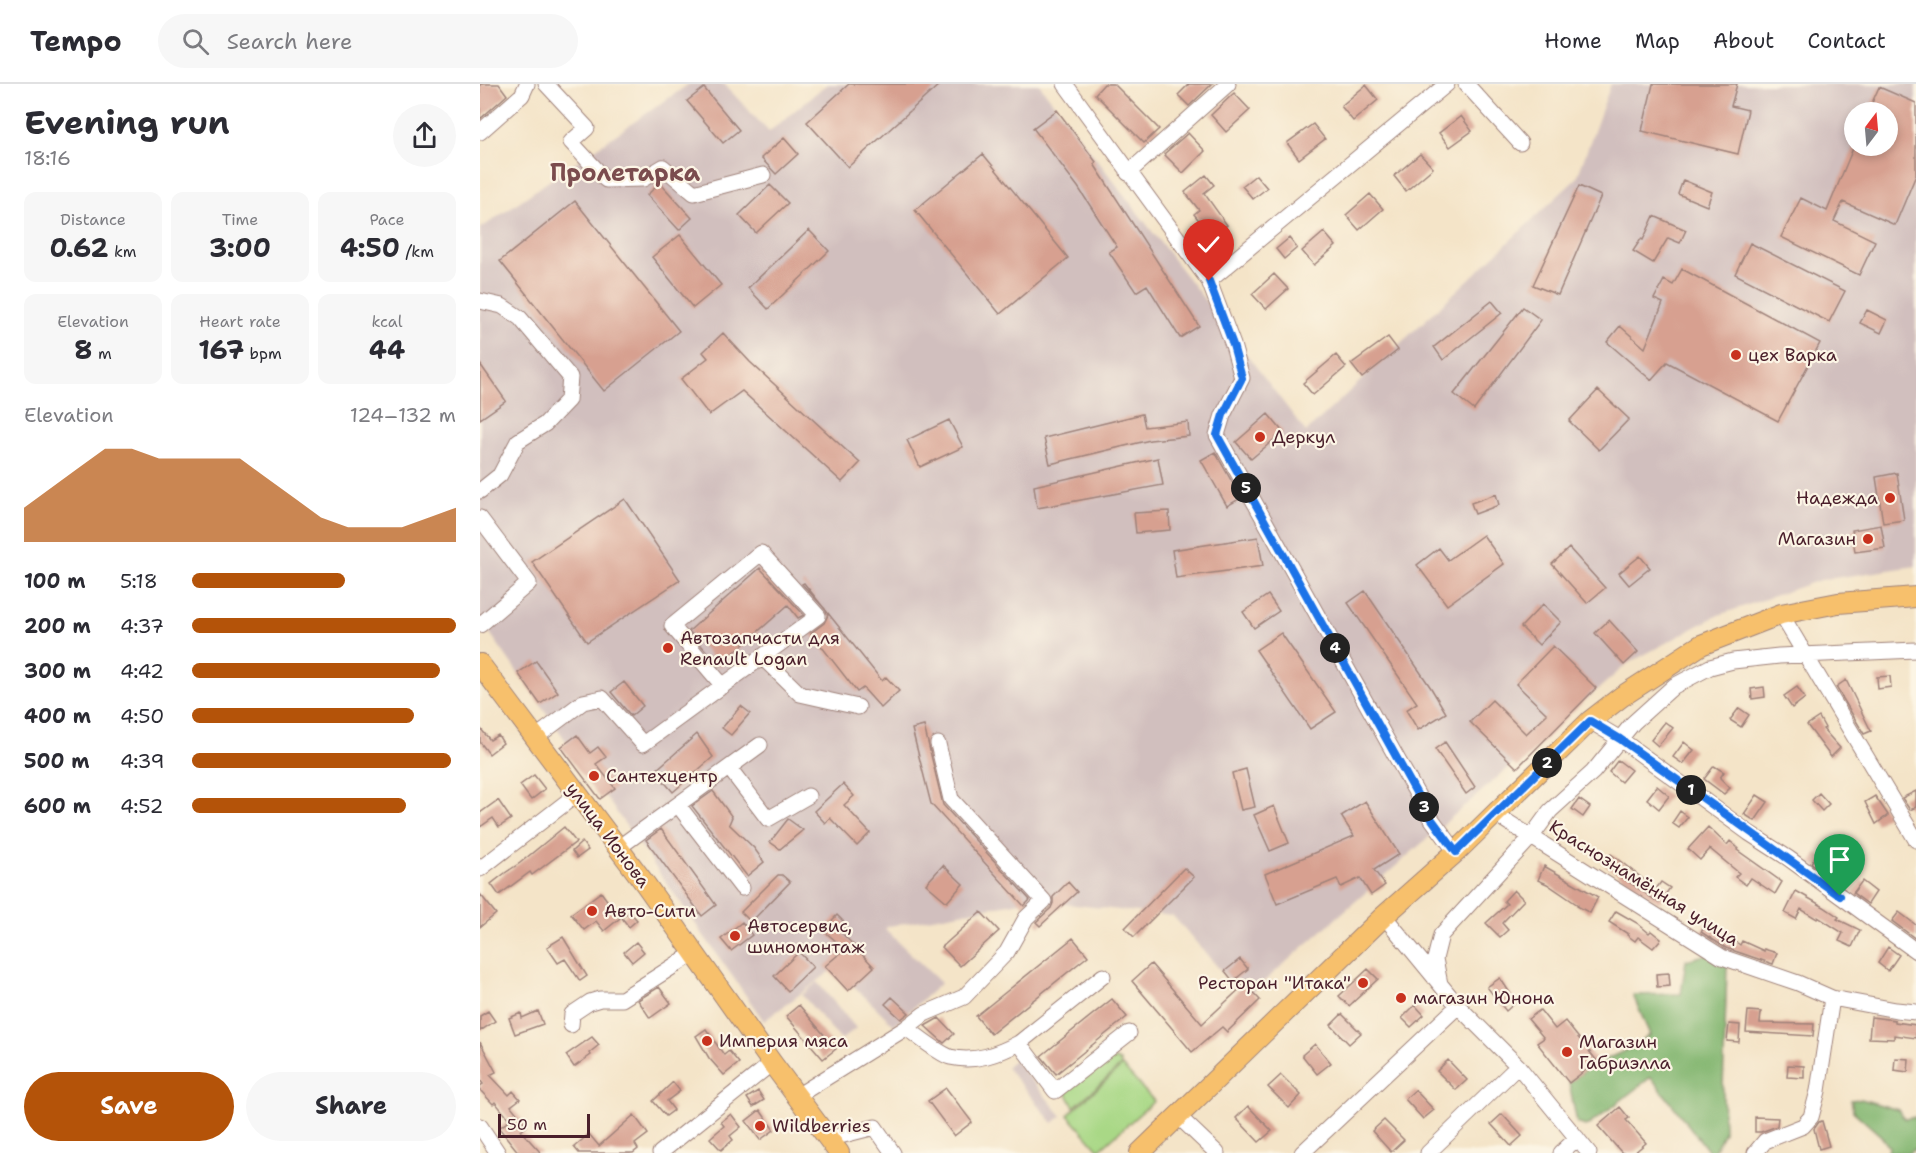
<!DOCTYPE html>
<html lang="en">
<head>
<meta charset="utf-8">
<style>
	body { margin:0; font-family:"Shantell Sans",sans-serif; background:#f7f7f7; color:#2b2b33; height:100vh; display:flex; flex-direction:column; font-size:22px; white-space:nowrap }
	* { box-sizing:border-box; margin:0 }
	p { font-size:20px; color:#7c7c81 }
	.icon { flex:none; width:33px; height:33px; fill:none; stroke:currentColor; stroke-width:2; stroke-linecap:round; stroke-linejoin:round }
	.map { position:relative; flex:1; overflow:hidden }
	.panel { display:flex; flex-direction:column; background:#fff; width:480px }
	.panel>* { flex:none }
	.needle { width:39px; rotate:16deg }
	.buttons { position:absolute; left:1364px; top:18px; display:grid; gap:12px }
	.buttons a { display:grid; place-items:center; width:54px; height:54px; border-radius:50%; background:#fff; box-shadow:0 3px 9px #0003; font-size:30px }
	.scale { position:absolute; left:18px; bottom:15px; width:92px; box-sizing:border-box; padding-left:6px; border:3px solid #4a1f2b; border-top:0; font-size:16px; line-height:21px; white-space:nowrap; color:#4a1f2b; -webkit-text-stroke:4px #fcf5e5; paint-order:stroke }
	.pin { position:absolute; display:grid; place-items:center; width:51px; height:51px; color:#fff; margin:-62px -26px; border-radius:50% 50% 50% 0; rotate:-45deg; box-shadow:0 0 6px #0007 }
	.pin .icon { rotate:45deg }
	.km { position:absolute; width:30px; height:30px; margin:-15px; border-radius:50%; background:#222; color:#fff; font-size:16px; line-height:30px; text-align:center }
	.round { display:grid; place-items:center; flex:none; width:63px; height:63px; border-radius:32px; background:#f7f7f7 }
	.overview { display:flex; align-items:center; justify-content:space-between; height:102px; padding:0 24px }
	h1 { font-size:33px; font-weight:700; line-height:45px }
	.figures { display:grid; grid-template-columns:repeat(3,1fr); gap:9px; height:102px; padding:6px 24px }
	.figures div { display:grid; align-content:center; border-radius:12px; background:#f7f7f7; text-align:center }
	.figures b { font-size:26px; font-weight:700 }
	.figures small { font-size:16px; font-weight:400 }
	.figures p { font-size:16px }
	.chart { height:168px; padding:12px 24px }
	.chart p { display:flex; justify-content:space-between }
	.chart svg { width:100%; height:108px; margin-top:6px; fill:#b45309; opacity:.7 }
	.primary-button { display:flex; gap:12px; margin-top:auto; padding:12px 24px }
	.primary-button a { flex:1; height:69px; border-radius:36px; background:#b45309; color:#fff; font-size:24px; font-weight:700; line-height:69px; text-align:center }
	.primary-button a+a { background:#f7f7f7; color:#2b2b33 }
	ul { padding:0 24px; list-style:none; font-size:20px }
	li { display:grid; grid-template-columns:96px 72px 1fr; align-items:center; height:45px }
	li i { height:15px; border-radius:8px; background:#b45309 }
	header { display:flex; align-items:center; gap:36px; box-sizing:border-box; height:84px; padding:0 30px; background:#fff; border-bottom:2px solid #e1e1e2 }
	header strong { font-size:28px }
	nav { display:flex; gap:33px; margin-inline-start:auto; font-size:21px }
	.search { width:420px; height:54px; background:#f7f7f7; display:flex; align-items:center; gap:15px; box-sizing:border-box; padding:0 21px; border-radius:33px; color:#7c7c81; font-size:22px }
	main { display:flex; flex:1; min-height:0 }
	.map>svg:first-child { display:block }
	.industrial { fill:#d1bfbe; fill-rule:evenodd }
	.green { fill:#a9d886; stroke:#7a7c58; stroke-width:1.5 }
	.forest { fill:#86b873; stroke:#686c4f; stroke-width:1.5 }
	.building { fill:#d7a090 }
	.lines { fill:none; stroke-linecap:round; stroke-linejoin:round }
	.minor-casing { stroke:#9f827a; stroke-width:17 }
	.major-casing { stroke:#9f827a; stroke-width:22 }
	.minor { stroke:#fff; stroke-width:15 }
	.major { stroke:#f7c06c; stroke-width:20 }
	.route-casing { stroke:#fff; stroke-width:12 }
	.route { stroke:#1a73e8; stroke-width:8 }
	.poi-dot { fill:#c8321e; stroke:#fcf5e5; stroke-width:2 }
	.labels { text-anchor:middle; stroke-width:4.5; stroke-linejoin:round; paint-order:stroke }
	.poi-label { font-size:18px; fill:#4a1f2b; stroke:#fcf5e5; text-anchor:start }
	.street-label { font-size:18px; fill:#4a1f2b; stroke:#fcf5e5 }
	.district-label { font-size:24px; font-weight:bold; fill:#7b4c4e; stroke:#fcf5e5 }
</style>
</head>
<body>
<header>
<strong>Tempo</strong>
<div class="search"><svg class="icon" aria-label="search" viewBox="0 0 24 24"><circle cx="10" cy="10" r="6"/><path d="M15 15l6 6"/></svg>Search here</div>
<nav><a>Home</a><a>Map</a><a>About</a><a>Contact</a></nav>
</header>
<main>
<section class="panel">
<div class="overview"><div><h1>Evening run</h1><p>18:16</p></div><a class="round"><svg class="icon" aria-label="share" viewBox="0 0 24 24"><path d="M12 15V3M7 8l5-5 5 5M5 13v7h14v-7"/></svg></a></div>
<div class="figures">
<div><p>Distance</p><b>0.62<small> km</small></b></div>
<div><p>Time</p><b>3:00</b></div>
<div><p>Pace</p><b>4:50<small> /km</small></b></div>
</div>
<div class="figures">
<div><p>Elevation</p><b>8<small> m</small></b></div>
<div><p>Heart rate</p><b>167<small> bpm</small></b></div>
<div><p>kcal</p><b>44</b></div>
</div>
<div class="chart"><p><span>Elevation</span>124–132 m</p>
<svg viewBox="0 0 160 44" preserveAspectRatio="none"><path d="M0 44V30L10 22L20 14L30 6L40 6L50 10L60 10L70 10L80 10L90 18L100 26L110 34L120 38L130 38L140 38L150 34L160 30V44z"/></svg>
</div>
<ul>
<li><b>100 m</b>5:18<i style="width:58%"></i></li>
<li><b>200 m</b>4:37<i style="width:100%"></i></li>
<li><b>300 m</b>4:42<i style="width:94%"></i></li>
<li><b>400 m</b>4:50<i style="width:84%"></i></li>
<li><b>500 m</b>4:39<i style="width:98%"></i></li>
<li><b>600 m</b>4:52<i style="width:81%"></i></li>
</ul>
<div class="primary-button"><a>Save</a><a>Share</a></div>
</section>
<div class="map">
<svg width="1436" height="1069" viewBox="0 0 1436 1069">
	<rect width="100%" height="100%" fill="#fcf5e5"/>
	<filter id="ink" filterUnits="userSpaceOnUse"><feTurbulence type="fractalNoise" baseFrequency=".0167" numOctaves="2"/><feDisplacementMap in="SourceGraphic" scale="12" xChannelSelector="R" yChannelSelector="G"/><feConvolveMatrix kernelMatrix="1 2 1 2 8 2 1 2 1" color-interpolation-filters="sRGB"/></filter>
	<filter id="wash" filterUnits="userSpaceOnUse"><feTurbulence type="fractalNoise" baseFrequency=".008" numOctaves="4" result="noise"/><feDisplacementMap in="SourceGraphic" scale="24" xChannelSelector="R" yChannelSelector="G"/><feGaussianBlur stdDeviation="1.35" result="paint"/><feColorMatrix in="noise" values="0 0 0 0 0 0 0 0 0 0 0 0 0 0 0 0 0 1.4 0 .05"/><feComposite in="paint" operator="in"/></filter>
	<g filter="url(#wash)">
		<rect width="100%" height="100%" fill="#f4e4c8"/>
		<!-- industrial -->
		<path class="industrial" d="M209,0H244L289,48L347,0H559L826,348L1097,94L1131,0H1436V482L1340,496L1236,532L1147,580L765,914L693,832L551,816L409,842L405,845L461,899L414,941L355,884L284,937L0,535V145ZM1374,28H1407V62H1374Z
			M337,898L376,944L361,956L322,911Z
			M534,976L582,1032L573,1039L526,983Z"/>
		<!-- green -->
		<path class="green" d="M630,974L640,977L641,982L594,1023L586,1008L588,1004Z
			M642,982L674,1017L619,1066L588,1031Z"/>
		<!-- forest -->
		<path class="forest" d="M1225,871L1242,873L1247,883L1243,1005L1244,1048L1233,1069H1230L1171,993L1110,1040L1105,1042L1097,1039L1089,999L1117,977L1124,976L1147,966L1170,951L1153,911L1201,910L1206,876Z
			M1381,1015L1418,1026L1425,1035L1436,1033V1067L1434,1065L1430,1069H1408L1409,1063L1401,1052L1373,1027L1371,1016Z"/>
		<g id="blocks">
			<!-- building -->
			<path class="building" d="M0,0H19L27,11L0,35Z
				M369,0H460L368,83L327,38Z
				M624,0H634L679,45L664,59L615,10Z
				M709,0H732L709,22L698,11Z
				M1173,0H1257L1251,22L1268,26L1258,70L1162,47Z
				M886,1L898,16L873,37L861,22Z
				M1399,3L1436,19V91L1415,141L1363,118L1354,137L1395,157L1379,191L1301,153L1321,114L1347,127L1374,62H1407V28H1388Z
				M224,4L259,46L243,59L207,17Z
				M754,9L770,26L746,48L731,31Z
				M577,26L616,78L614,80L719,242L700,254L667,201L656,208L629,168L637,163L598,103L553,44Z
				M981,32L992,47L970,63L959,49Z
				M833,40L845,55L819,75L807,59Z
				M708,49L725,67L703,89L684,70Z
				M304,54L318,70L296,90L281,74Z
				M503,70L588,174L520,230L435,126Z
				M940,70L953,84L926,107L914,92Z
				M726,91L734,101L724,109L747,141L732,153L714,130L719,126L705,108Z
				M776,91L787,104L773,115L762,102Z
				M1203,96L1232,108L1227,122L1198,110Z
				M180,99L212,134L199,146L167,111Z
				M290,101L308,119L276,149L259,131Z
				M1099,102L1121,112L1078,211L1053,201Z
				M890,110L903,125L879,146L866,131Z
				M95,117L199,247L124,307L20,177Z
				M1174,132L1206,146L1200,159L1188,154L1173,179L1153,167L1161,155L1163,156Z
				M329,146L349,167L288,225L268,204Z
				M844,148L856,162L834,181L822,167Z
				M200,151L241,201L213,224L172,173Z
				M809,154L817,164L804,175L796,165Z
				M1270,159L1365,207L1349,238L1255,190Z
				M1202,185L1340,259L1298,337L1187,278L1171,296L1127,258L1140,242L1165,264L1183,219L1174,215L1184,196L1193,201Z
				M794,190L808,205L786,225L772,210Z
				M1012,217L1022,229L963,276L954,263Z
				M1043,223L1061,236L994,326L974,310Z
				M1387,226L1407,236L1401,249L1380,239Z
				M243,249L270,278L380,379L362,398L262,307L229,331L201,295L228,274L223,268Z
				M908,253L918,266L882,294L871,280Z
				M856,271L866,283L833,311L823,299Z
				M0,280L26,317L0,335Z
				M1118,306L1149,335L1119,366L1089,337Z
				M662,330L665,343L708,338L709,352L670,356L570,380L564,354Z
				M788,330L803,348L771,375L756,358Z
				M469,336L483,363L440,383L427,356Z
				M735,368L761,414L747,422L721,376Z
				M678,374L683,401L557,424L554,402Z
				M1417,389L1424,436L1403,439L1396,393Z
				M1016,410L1019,421L995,430L991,419Z
				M145,415L200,496L107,558L52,478Z
				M689,427L690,446L656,449L654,429Z
				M1401,441L1405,464L1375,468L1372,446Z
				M1003,451L1024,480L967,521L937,481L959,464L968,476Z
				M778,453L783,482L696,494L692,466Z
				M1089,464L1125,504L1107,519L1072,480Z
				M1160,472L1170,484L1149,501L1139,489Z
				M280,484L324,531L318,534L308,521L239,582L209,547Z
				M324,499L402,597L406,593L419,607L401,624L383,604L377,608L331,549L344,539L348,531L345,525L322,500Z
				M885,507L951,604L966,629L938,646L926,626L937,619L868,519Z
				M788,511L799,527L774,544L763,528Z
				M1063,520L1081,538L1059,561L1041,543Z
				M1129,536L1158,568L1144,581L1115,549Z
				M801,549L856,628L830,645L776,566Z
				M1073,562L1116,604L1037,684L990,638L1012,616L1046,650L1067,630L1036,600Z
				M56,577L78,608L60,620L38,589Z
				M1410,592L1411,603L1398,605L1397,593Z
				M1366,596L1391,647L1384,650L1356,603Z
				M144,598L163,622L151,632L131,608Z
				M1284,603L1285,613L1272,615L1271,605Z
				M1317,603L1325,614L1312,624L1304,612Z
				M261,622L270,629L251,651L242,644Z
				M1259,624L1269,631L1261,643L1250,636Z
				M1339,633L1345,644L1343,645L1360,664L1351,673L1327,641Z
				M1185,638L1193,644L1178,662L1171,656Z
				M444,642L463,721L550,816L544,822L451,720L432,645Z
				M0,644L10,656L18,651L23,659L9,670L0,658Z
				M217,650L233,673L193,708L175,687Z
				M97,651L110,669L118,663L126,673L116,680L135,704L120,715L81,663Z
				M965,658L995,703L986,710L955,665Z
				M1204,658L1214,666L1203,680L1193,673Z
				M1138,676L1151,686L1141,698L1129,688Z
				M1234,682L1244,688L1240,694L1250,704L1244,710L1224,695Z
				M766,685L775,723L761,726L752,689Z
				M54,691L65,705L51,716L40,701Z
				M363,700L374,712L364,721L390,749L377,762L350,734L345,739L334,727Z
				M1177,702L1189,712L1179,725L1167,715Z
				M233,707L252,733L249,740L274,764L284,778L267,792L212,722Z
				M1436,707V723L1430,726L1422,714Z
				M1339,709L1349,720L1342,727L1332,716Z
				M1277,711L1288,718L1275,737L1264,730Z
				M1395,712L1408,731L1396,740L1385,718Z
				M1099,715L1110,723L1103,733L1092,725Z
				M18,716L31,735L19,743L13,734L0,743V729Z
				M885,717L919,770L894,786L905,801L891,811L880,794L861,803L857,795L797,820L785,790L874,752L861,732Z
				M794,722L809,759L790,767L774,731Z
				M1200,727L1208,733L1199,744L1192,739Z
				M308,735L323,746L300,765L290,758Z
				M84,743L96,758L52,791L50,788L19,811L11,800L25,789L40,779Z
				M1228,743L1247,761L1250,757L1258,764L1257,766L1302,798L1295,810L1271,794L1266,801L1255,793L1259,789L1230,765L1220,776L1208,765Z
				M181,745L236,821L222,832L166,756Z
				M102,758L108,766L97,774L92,767Z
				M1337,769L1346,778L1348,775L1357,781L1354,786L1361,793L1358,796L1331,779Z
				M1131,770L1176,805L1181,798L1190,804L1179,819L1124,780Z
				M463,781L483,800L467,818L446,800Z
				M1064,782L1118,813L1110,829L1097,822L1098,821L1067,800L1058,796Z
				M704,784L714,793L654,853L645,844Z
				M298,791H302L310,798L271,838L261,828Z
				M1382,797L1396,808L1388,820L1373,809Z
				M588,798L597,808L560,842L556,838L571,824L573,819V813Z
				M1034,806L1044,816L1022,839L1028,846L1020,853L1006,839L1027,820L1024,817Z
				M1316,807L1344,823L1359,833L1357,835L1380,846L1372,863L1359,857L1363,849L1338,833L1337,835L1321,825L1316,835L1305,829Z
				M121,808L140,834L124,847L116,837L104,846L91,830Z
				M0,810L16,830L0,843Z
				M149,827L157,836L149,843L142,834Z
				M1136,827L1157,839L1169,849L1171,847L1181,855L1173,864L1158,853L1155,857L1147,851L1148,850L1129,838Z
				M501,828L519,847L480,882L462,863Z
				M1419,828L1436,841V855L1412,837Z
				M357,831L367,841L361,848L394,883L368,907L345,882L365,865L343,846Z
				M262,838L272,851L251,867L241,855Z
				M1228,838L1260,861L1262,857L1284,867V865L1297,869L1293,880L1246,864L1221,848Z
				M83,853L107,892L100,897L85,875L78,879L67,863Z
				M593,854L608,872L511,950L496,932Z
				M156,858L164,868L152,878L144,868Z
				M1408,863L1419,871L1408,887L1398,879Z
				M319,868L333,883L308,907L294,892Z
				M760,875L768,885L753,897L745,887Z
				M671,880L722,940L765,900L780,916L747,948L742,943L712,968L652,897Z
				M888,885L898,895L869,922L859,912Z
				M1189,889L1190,902L1177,903L1176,890Z
				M1020,894L1036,918L1026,927L1007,903Z
				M179,903L191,919L170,934L158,916Z
				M412,913L429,929L421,935L405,920Z
				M632,915L647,933L576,990L561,972Z
				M319,921L356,965L343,975L306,932Z
				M935,921L944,931L931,943L922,934Z
				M1060,926L1075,945L1085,937L1117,977L1089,999L1057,959L1064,954L1048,935Z
				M8,927L15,937L0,947V932Z
				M58,927L63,940L35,950L29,934L41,929L42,934Z
				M1268,927L1281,928L1280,939L1334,940L1333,952L1266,948Z
				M862,930L881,949L869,960L851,941Z
				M1391,933L1415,936V938L1436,941V954L1414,951V955L1389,954Z
				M459,934L474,950L464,959L445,942Z
				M1249,940L1260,941L1259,958L1247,957Z
				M226,945L244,971L249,967L259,979L244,991L229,974L216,952Z
				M112,953L119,961L109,969L111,971L94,983L86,971Z
				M0,958L16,988L10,991L29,1011L33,1007L40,1015L31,1022L47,1042L41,1047L61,1069H39L19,1044L30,1036L15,1018L13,1020L0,1006V1002L3,1000L0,996Z
				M835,960L851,979L837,990L822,971Z
				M1415,974L1429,975L1428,988L1414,986Z
				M968,976L987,996L976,1006L957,987Z
				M1308,981L1324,982V994L1307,993Z
				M801,991L821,1011L809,1024L788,1003Z
				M193,998L200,1007L187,1017L194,1026L186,1032L173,1017Z
				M466,1004L492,1038L474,1052L448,1017Z
				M935,1006L954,1026L943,1035L925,1015Z
				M278,1007L284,1016L273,1023L267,1014Z
				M768,1022L792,1047L779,1058L756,1034Z
				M1140,1023L1149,1034L1146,1036L1166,1059L1154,1069H1142L1118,1042Z
				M280,1026L294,1046L280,1056L266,1037Z
				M251,1030L261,1043L250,1052L253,1056L241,1066L230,1054L244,1042L241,1038Z
				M1022,1030L1042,1052L1031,1062L1011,1040Z
				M154,1031L168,1050L155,1060L158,1065L153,1069H99L94,1063L109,1050L119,1062Z
				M1275,1033L1298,1034L1297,1042L1281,1048H1275Z
				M904,1036L924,1056L911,1068L892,1047Z
				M1342,1037L1349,1062L1339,1065L1334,1045L1339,1038Z"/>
		</g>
	</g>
	<g filter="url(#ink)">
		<use href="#blocks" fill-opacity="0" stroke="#9f827a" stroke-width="1.5"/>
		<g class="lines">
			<!-- minor casing -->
			<g class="minor-casing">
				<path id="minor" d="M66,0L107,44L91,58L126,96L163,95L183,83L214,109L283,91
					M585,0L729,197L753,261L762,294L743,331L737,351L948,730L976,768
					M986,0L1040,59
					M0,48L42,11L47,0
					M648,89L748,0
					M729,197L967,0
					M0,217L22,222L40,234L90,293L88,316L65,340L38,357L20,391L0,407
					M0,434L49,499L0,541
					M1301,530L1436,756
					M282,573L320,610L378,623
					M1110,637L1140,655L1269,749L1308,774L1436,867
					M55,654L103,618L122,614L163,660L338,532L281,469L192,542L243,602
					M250,685L288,735L328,712
					M198,721L262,804
					M1015,730L1242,873L1318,899L1352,914L1416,926L1436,928
					M138,764L280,661
					M0,785L97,710
					M904,832L978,922L1038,982L1109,1069
					M960,900L955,875L961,851L1052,752L1070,727L1113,688L1153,639L1194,602L1230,583L1253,577L1299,572L1436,566
					M91,941L92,930L110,918L120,915H142L214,869
					M426,944L444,930L484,913L527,868L546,834L564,817L471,715L458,660
					M539,959L623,892
					M317,1012L426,944C438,952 458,969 470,973C495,979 518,970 539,959L575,1007L649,949
					M698,1032L737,1069
					M0,1042L18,1069
					M348,1055L395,1043L413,1069
					M180,1069L292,979
					M822,1069L978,922
					M948,1069L1038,982
					M1081,1069L1097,1054
					M1275,1069L1285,1057L1323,1042L1331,1033L1338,1007L1352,914"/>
			</g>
			<!-- major casing -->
			<g class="major-casing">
				<path id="major" d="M0,580L166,801L292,979L359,1069
					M660,1069L904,832L976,768L1110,637L1141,613L1221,561L1301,530L1358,519L1436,513"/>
			</g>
			<!-- minor -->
			<use href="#minor" class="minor"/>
			<!-- major -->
			<use href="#major" class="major"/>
		</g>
	</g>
	<g class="lines" filter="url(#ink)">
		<!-- route casing -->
		<g class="route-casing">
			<path id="route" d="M729,197L753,261L762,294L743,331L737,351L948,730L976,768L1110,637L1140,655L1360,812"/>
		</g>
		<!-- route -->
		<use href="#route" class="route"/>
	</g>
	<!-- markers -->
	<g class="poi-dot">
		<circle cx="1256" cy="271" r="6"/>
		<circle cx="780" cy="353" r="6"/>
		<circle cx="1410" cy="414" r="6"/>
		<circle cx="1388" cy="455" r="6"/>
		<circle cx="188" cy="564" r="6"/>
		<circle cx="114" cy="692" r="6"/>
		<circle cx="112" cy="827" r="6"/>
		<circle cx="255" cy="852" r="6"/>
		<circle cx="883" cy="899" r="6"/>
		<circle cx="921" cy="914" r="6"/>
		<circle cx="227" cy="957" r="6"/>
		<circle cx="1087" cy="968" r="6"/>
		<circle cx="280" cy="1042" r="6"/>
	</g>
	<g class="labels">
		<!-- poi labels -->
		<g class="poi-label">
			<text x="1268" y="277">цех Варка</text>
			<text x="792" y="359">Деркул</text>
			<text x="1398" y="420" text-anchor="end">Надежда</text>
			<text x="1376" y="461" text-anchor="end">Магазин</text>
			<text x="200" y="560">Автозапчасти для<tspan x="200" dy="21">Renault Logan</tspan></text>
			<text x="126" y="698">Сантехцентр</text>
			<text x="124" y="833">Авто-Сити</text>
			<text x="267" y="848">Автосервис,<tspan x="267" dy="21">шиномонтаж</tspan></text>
			<text x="871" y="905" text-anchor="end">Ресторан "Итака"</text>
			<text x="933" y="920">магазин Юнона</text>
			<text x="239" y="963">Империя мяса</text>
			<text x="1099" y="964">Магазин<tspan x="1099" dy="21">Габриэлла</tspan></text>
			<text x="292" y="1048">Wildberries</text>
		</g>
		<!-- street labels -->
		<g class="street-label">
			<text transform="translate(128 751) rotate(53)" y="6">улица Ионова</text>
			<text transform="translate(1164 799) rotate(32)" y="6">Краснознамённая улица</text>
		</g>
		<!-- district labels -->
		<g class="district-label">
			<text x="145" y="97">Пролетарка</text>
		</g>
	</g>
</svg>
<div class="buttons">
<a><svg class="needle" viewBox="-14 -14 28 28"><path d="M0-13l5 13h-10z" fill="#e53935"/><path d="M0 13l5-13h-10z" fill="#7c7c81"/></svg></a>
</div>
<div class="scale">50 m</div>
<div class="pin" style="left:1360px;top:812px;background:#1e9e55"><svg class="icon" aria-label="arrive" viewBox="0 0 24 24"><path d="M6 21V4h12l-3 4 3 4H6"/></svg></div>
<div class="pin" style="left:729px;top:197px;background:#d93025"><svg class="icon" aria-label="check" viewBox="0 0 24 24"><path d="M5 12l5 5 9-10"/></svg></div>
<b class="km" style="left:1211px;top:706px">1</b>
<b class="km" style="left:1067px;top:679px">2</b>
<b class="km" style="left:944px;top:723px">3</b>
<b class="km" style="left:855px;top:564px">4</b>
<b class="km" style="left:766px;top:404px">5</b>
</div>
</main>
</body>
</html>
